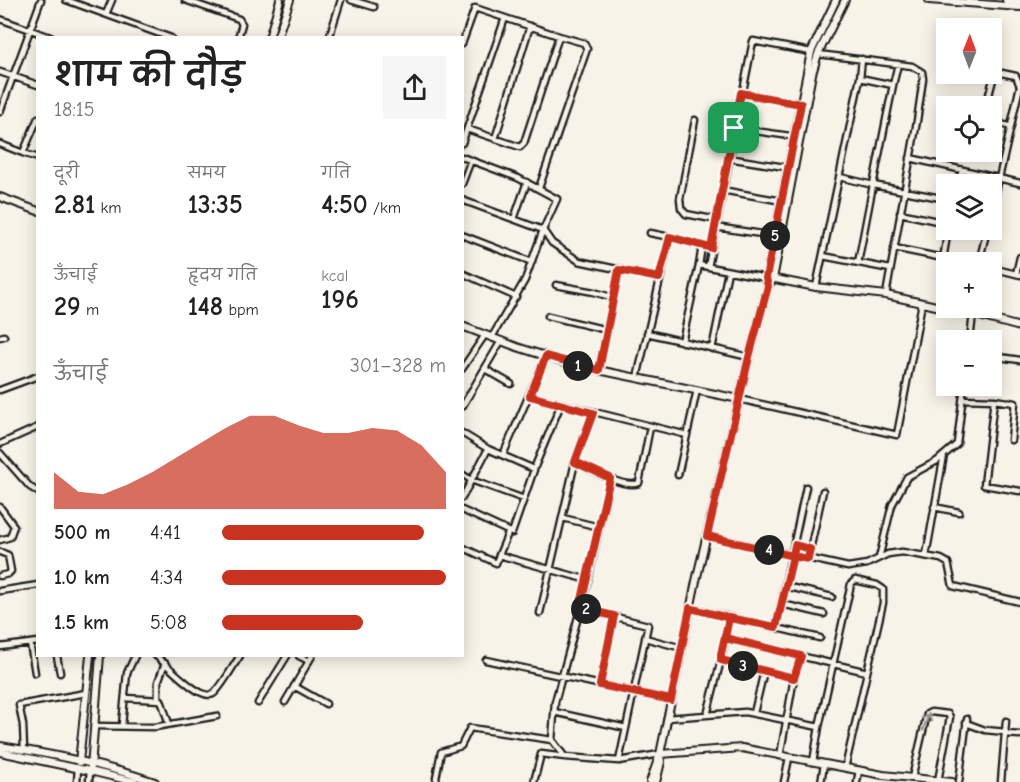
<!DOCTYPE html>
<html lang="hi">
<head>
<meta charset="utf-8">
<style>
	body { margin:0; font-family:"Comic Neue","Playpen Sans Deva",sans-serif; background:#f6f6f6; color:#222; height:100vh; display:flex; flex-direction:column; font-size:22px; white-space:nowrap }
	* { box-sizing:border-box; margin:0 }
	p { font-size:20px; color:#767676 }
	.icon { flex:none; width:33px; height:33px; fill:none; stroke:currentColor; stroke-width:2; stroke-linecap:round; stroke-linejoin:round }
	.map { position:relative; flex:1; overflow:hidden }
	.side { position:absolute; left:36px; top:36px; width:428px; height:621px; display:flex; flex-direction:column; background:#fff; border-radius:0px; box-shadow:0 3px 15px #0003 }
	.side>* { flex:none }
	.needle { width:39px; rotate:1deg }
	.tools { position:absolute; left:936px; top:18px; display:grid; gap:12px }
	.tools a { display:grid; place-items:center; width:66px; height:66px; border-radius:0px; background:#fff; box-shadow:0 3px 15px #0003; font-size:30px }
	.pin { position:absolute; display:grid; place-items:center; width:51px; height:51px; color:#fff; margin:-26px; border-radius:12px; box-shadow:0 3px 9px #0006 }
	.km { position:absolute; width:30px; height:30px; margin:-15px; border-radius:50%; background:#222; color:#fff; font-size:16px; line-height:30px; text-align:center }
	.round { display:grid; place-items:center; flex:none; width:63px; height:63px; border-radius:0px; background:#f6f6f6 }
	.headline { display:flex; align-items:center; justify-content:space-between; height:102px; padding:0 18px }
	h1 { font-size:33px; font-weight:600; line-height:45px }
	.stats { display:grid; grid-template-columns:repeat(3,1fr); gap:9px; height:102px; padding:6px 18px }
	.stats div { display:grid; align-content:center }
	.stats b { font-size:26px; font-weight:600 }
	.stats small { font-size:16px; font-weight:400 }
	.stats p { font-size:16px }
	.chart { height:168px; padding:12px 18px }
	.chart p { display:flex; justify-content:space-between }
	.chart svg { width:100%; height:108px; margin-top:6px; fill:#c8321e; opacity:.7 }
	ul { padding:0 18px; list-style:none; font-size:20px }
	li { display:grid; grid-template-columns:96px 72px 1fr; align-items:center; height:45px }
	li i { height:15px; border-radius:8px; background:#c8321e }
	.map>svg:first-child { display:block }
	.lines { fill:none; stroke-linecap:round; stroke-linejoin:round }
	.street-casing { stroke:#1c1c1c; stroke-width:9 }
	.secondary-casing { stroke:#1c1c1c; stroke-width:10 }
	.street { stroke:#f7f3e8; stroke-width:4.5 }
	.secondary { stroke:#f7f3e8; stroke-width:6 }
	.oneway { stroke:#94928c }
	.route-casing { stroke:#fff; stroke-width:12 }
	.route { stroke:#c8321e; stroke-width:8 }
</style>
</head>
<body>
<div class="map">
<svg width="1020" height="782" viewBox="0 0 1020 782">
	<rect width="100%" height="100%" fill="#f7f3e8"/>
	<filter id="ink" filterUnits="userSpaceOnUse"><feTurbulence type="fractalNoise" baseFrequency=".0167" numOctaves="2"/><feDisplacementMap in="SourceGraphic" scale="12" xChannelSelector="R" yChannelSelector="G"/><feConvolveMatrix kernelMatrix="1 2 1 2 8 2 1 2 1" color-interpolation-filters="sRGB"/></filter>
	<g filter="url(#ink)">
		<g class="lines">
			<!-- street casing -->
			<g class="street-casing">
				<path id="street" d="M66,0L171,38
					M185,0L239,19L242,24L238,38
					M351,0L374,7
					M106,14L112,0
					M0,19L53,38
					M329,38L341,0
					M462,44L475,8L505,18L462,143
					M818,54L912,66L922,72L923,79L917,121L886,295
					M992,71L1016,76L1020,86L992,209
					M0,72L38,85
					M860,78L862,59
					M893,85L898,64
					M741,93L803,104
					M986,106L995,72
					M0,112L41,0
					M38,118L23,153L38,158
					M695,120L680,199L681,208L686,214L717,220
					M992,121L1011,127
					M734,128L797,137
					M467,129L520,147L524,143L559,36L505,18
					M495,139L530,26
					M0,144L23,153
					M462,157L518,178L557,199L543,230L525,280L492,337
					M728,158L791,168
					M910,158L1020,183
					M462,184L471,160
					M958,184L962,170
					M539,188L587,49L584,43L559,36
					M722,190L782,201
					M462,200L543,230L552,243L579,261L659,278
					M900,213L946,223
					M514,219L527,182
					M715,227L775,236
					M650,233L670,237
					M462,235L532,262
					M894,248L963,262
					M823,256L890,269
					M943,259L948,230
					M979,262L987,230
					M858,263L873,185L946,199
					M708,267L753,41L811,52
					M992,268L1020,275
					M462,273L516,297
					M1016,274L1020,257
					M556,285L594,292L614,298
					M816,287L860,78L893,85L873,185L840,177
					M548,316L607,330
					M647,333L749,357
					M0,337L4,336
					M970,340L973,314
					M682,342L699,265
					M712,349L728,271
					M992,356L1020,360
					M462,369L485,335
					M485,369L511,384
					M599,370L619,269
					M637,378L670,237L702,246L699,265L766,278
					M0,390L38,376
					M530,396L687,435
					M739,399L897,435L922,303
					M963,399L994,400L984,485L1020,491
					M994,400L1015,403L1011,440
					M462,407L501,341
					M462,433L488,449L534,469
					M0,444L38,427
					M0,453L30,487L38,492
					M503,455L546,356
					M575,462C589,469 624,489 639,483L650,427
					M462,474L471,480L524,499
					M678,475L697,390
					M610,478L588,580L555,702L552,740L565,757L619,761L660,754
					M462,498L488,449
					M0,507L14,526L10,537L0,540
					M934,507L959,512
					M462,510L512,533L536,464L561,404
					M563,518L599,527
					M509,531L499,555L588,580
					M707,536L848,567L867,564L888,554L902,552L941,559L948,563L953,586L1020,602
					M795,545L810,549
					M462,547L496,563L499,555
					M0,552L8,555L11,571L8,574L0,576
					M926,556L944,455
					M879,558L892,505L907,477L937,461L957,444L964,386
					M808,559L823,491
					M785,586L832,597
					M0,591L38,585
					M782,604L824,614
					M580,608L648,625L619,761
					M690,608L820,638
					M540,613L576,458L593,413
					M776,627L806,487
					M645,638L682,648
					M725,638L729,618
					M30,643L35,673
					M0,647L38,642
					M57,656L60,673
					M156,656C167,664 200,701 213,694C220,690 234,664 240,656
					M299,656L309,661
					M486,660L671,700
					M721,660L725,638L867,672
					M794,678L801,656
					M600,685L614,616
					M294,686L326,704
					M125,698L161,700L169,724
					M158,699V682L165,663
					M285,702L312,656
					M258,703L287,656
					M554,712L626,728
					M754,713L764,671
					M707,715L721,660L794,678L780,756
					M667,718L745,712L819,727L813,762
					M966,723L985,730L1006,732
					M122,725L127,673L135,656
					M94,726L155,727L217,716
					M819,727L851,584L855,580L877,585L883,589V603L845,768
					M1005,734L1020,735
					M24,750L23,725L19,705L86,693
					M912,778L927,714L931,712L948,714L950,717L938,781
					M77,782L78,768
					M89,782L90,771
					M437,782L436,778L441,752L461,746L470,728L552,740
					M534,782L541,754L565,757
					M784,782L789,758
					M821,782L824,764
					M857,782L859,770
					M959,782L967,719
					M1001,782L1006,721"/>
			</g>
			<!-- secondary casing -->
			<g class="secondary-casing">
				<path id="secondary" d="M929,0L1020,7
					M1006,0L1020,2
					M269,38L280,0
					M277,38L290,0
					M0,197L38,211
					M770,278L816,287L886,295L968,313L1020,327
					M768,286L766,278L811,52L836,0
					M462,326L517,347L574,365L739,399
					M0,746C53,754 105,765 155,782
					M0,752L90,771L135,782
					M660,754L742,748L883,775L952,782
					M79,762L90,656
					M91,767L100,656
					M650,782L660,754L696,581L749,357L768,286L773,279L812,74L818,54L845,0
					M656,782L661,762L660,754"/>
			</g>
			<!-- street -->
			<use href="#street" class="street"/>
			<!-- secondary -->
			<use href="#secondary" class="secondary"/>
		</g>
		<!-- one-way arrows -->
		<defs><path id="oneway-shaft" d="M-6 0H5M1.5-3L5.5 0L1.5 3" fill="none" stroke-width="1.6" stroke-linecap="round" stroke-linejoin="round" transform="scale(1.5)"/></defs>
		<use class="oneway" href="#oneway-shaft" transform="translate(926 722) rotate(-70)"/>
	</g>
	<g class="lines" filter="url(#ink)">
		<!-- route casing -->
		<g class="route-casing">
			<path id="route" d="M734,128L711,248L670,237L659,278L619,270L599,370L546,356L530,396L593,413L575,462L610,478L580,608L614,616L600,685L671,700L690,608L729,618L721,654V660L794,678L801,656L725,638L729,618L776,627L793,556L808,559L810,549L795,545L793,556L707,536L749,357L768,286L766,278L801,104L741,93L734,128"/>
		</g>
		<!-- route -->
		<use href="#route" class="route"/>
	</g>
</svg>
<div class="tools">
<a><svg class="needle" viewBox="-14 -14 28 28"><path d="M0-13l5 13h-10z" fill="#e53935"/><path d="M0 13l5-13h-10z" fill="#767676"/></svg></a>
<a><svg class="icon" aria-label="locate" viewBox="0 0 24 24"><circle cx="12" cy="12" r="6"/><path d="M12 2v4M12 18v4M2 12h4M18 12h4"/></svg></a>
<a><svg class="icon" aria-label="layers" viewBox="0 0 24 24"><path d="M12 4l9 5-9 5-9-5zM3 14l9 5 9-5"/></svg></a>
<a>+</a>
<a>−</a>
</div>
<div class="pin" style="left:734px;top:128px;background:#1e9e55"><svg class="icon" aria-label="arrive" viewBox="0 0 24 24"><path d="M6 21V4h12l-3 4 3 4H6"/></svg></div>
<b class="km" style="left:578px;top:366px">1</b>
<b class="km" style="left:586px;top:609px">2</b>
<b class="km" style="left:743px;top:666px">3</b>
<b class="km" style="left:769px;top:550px">4</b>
<b class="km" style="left:775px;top:236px">5</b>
<section class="side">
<div class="headline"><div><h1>शाम की दौड़</h1><p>18:15</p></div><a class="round"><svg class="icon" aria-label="share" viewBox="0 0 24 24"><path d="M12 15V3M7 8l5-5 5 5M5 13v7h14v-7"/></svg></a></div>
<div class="stats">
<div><p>दूरी</p><b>2.81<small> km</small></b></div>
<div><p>समय</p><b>13:35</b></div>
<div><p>गति</p><b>4:50<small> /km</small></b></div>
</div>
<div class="stats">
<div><p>ऊँचाई</p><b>29<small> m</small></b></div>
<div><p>हृदय गति</p><b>148<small> bpm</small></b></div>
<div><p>kcal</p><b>196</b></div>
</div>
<div class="chart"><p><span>ऊँचाई</span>301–328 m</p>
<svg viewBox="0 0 160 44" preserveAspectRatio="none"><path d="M0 44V29L10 37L20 38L30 34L40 29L50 23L60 17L70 11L80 6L90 6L100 10L110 13L120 13L130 11L140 12L150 18L160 29V44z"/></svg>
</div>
<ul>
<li><b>500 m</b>4:41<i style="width:90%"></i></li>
<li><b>1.0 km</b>4:34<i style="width:100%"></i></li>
<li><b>1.5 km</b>5:08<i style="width:63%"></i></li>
</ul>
</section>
</div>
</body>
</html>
